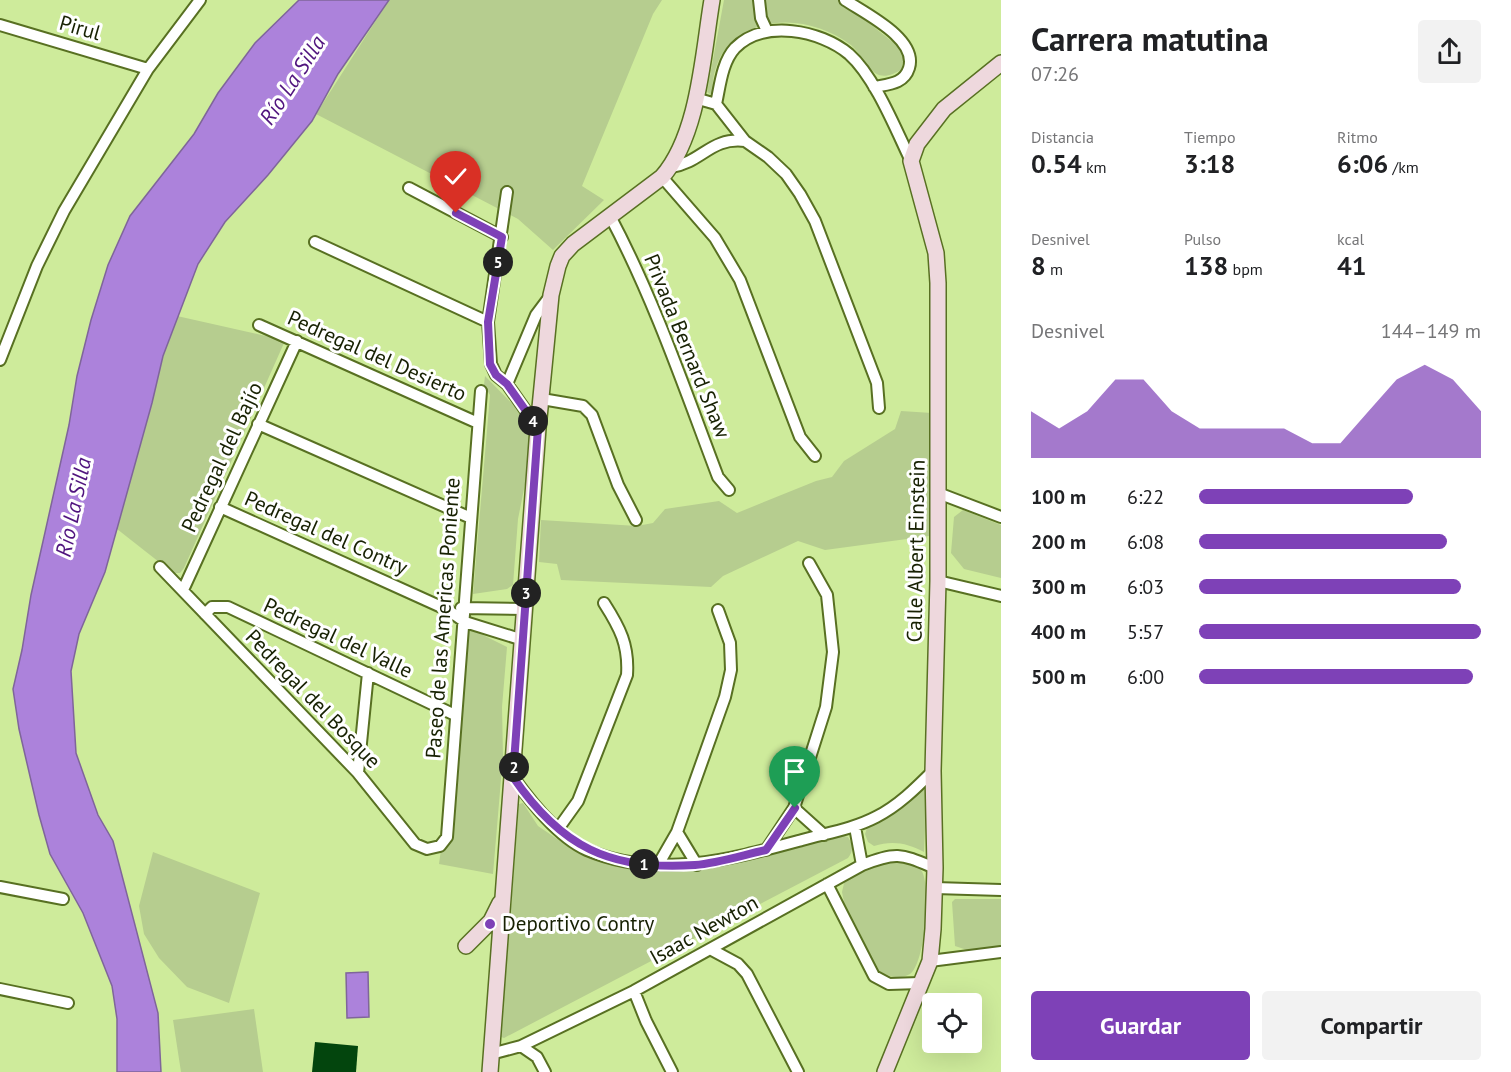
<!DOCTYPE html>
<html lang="es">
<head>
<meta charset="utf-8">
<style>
	body { margin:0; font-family:"PT Sans",sans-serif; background:#f2f2f2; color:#202124; height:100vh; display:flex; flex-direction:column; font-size:22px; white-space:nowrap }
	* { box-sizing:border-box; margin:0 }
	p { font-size:20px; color:#757577 }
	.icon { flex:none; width:33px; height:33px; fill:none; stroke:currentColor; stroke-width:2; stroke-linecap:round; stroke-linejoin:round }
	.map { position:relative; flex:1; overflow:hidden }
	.drawer { display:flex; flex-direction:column; background:#fff; width:510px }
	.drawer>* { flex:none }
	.fabs { position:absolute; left:922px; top:993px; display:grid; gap:12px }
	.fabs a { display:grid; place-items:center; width:60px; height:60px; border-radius:6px; background:#fff; box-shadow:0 6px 24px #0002; font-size:30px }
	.pin { position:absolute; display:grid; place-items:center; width:51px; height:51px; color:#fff; margin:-62px -26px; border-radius:50% 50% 50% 0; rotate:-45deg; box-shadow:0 0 6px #0007 }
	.pin .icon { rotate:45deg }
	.km { position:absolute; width:30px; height:30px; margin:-15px; border-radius:50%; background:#222; color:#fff; font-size:16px; line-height:30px; text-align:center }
	.round { display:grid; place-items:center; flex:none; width:63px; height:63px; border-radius:6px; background:#f2f2f2 }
	.headline { display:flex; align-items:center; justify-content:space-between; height:102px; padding:0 30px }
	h1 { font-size:33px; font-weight:700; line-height:45px }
	.metrics { display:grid; grid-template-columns:repeat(3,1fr); gap:9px; height:102px; padding:6px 30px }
	.metrics div { display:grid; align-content:center }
	.metrics b { font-size:26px; font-weight:700 }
	.metrics small { font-size:16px; font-weight:400 }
	.metrics p { font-size:16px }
	.chart { height:168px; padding:12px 30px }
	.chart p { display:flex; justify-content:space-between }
	.chart svg { width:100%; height:108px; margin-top:6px; fill:#7e41b7; opacity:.7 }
	.button { display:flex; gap:12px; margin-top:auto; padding:12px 30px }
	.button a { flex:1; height:69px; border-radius:6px; background:#7e41b7; color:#fff; font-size:24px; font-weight:700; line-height:69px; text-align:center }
	.button a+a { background:#f2f2f2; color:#202124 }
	ul { padding:0 30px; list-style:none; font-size:20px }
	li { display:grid; grid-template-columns:96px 72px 1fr; align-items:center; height:45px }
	li i { height:15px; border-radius:8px; background:#7e41b7 }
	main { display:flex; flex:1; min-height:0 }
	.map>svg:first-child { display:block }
	.green { fill:#b6cd8f }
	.water { fill:#ac82db; stroke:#7f659a; stroke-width:1.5 }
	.building { fill:#03450d }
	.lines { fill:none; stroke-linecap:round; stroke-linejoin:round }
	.street-casing { stroke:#587022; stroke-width:14 }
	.secondary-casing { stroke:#587022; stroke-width:18 }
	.street { stroke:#fff; stroke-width:10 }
	.secondary { stroke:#eed8dd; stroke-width:15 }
	.route-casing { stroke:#fff; stroke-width:12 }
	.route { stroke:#7e41b7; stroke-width:8 }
	.poi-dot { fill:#7e41b7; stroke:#fff; stroke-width:2 }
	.labels { text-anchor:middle; stroke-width:6; stroke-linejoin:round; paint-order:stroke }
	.street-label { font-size:21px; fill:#172102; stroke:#fff }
	.poi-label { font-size:21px; fill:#172102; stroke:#fff; text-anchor:start }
	.water-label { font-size:22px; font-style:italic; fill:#50147e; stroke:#fff }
</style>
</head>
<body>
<main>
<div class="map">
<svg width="1001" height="1072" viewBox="0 0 1001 1072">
	<rect width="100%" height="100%" fill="#ceeb9b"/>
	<!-- green -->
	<path class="green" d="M389,0H662L653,14L582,186L604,200L553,250L518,219L316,114Z
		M724,0H840L899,47L904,59L901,70C893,74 884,79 875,73C866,66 860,53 851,45C815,18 762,12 729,45C718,56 711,77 713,92L710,94L707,92Z
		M177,316L279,339L284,343L184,568L180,573H173L117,529L163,356Z
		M485,376L529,421V464L518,519L513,585L507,589L473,594L490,395L484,385Z
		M901,411L932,413L929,536L825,550L798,541L723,576L711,587L561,580L557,564L539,562L541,520L637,526L653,523L665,509L719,501L737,513L816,481L832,477L844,461L895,429Z
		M963,510L1001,525V578L964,569L951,553L954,517Z
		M469,628L507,647L502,707L503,756L493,874L439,864L441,849L450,842L454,833Z
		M923,786L927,788L924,852C908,843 892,840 874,846L868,842L865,834L867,828C890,817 907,806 923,786Z
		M523,803L538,826L566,845L598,856L672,868L839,835L848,837C853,845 854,850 848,858L504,1038L501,1037L519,804Z
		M153,852L260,893L229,1003L187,987L159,958L144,934L139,906Z
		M893,856C903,858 914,861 921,870C932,884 925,964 910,974C899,980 889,977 879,971L844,902L842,892L845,879Z
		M955,899H1001V947L970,951L955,946L952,902Z
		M254,1009L263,1072H181L173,1020Z"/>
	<!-- water -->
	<path class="water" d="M299,0H389L338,74L312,121L268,175L225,222L198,264L163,356L152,403L105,572L79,634L71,671L76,753L98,815L113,841L158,1013L161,1072H117V1019L112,986L83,913L50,854L39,815L19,729L13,689L22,650L31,595L69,425L77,376L91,320L108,265L130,216L194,134L218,93L255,43Z
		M368,972L369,1017L347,1018L346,973Z"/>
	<!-- building -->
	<path class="building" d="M315,1042L358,1046L356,1072H312Z"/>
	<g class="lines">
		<!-- street casing -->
		<g class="street-casing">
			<path id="street" d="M759,0L761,18L767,31
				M845,0C866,14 918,39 909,68C904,84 889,84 874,87
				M0,25L148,69
				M695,98L716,104L745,141L768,157L786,174L800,194L815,221L877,383L879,408
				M716,104C720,86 722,62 735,48C764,19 820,30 849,54C875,77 896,130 911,161
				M671,167C703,162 710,137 745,141
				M662,177L715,238L740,280L800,437L815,456
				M409,188L502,237
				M507,192L488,322L491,364L496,375L507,384L538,428
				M610,216C654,299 685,390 718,477L729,490
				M315,242L488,322
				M259,325L478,423
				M0,360L37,266L64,211L148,69L200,0
				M507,384L536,315L551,295
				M542,399L583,406L592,415L618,485L636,520
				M258,424L471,518
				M938,493L1001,517
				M220,507L448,610L465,622L523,640
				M160,567L358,773L415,844L427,849L440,846L447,837L481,391
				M938,581L1001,596
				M183,590L297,341
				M461,608L525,609
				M205,614L212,607H228L455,715
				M358,773L368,673
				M513,777C531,802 558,837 587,850C658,880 732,859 802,840C827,833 853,829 876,817C898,806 916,788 933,771
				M794,808L824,835
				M855,827L862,865
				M558,829L578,801L627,675C629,645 620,628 604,603
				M677,832L697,865
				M766,850L794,808L826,707L833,652L827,595L809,563
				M658,865L677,832L725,697L731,670L730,643L718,610
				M827,884L874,976L889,984L920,983
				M0,887L63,899
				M935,888L1001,890
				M712,950L738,964L747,974L798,1072
				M930,961L1001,952
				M0,989L68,1003
				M634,991L646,1021L672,1072
				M521,1046L537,1057L545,1072
				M491,1054L521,1046L634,991L862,865C897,851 901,854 935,868"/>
		</g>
		<!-- secondary casing -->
		<g class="secondary-casing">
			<path id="secondary" d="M466,946L491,921L500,903
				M490,1072L538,428L551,295L558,266L562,256L573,244L662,177C699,135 703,53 712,0
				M885,1072L930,961L933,929L935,868L933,771L938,581V283L936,253L911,161L917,144L944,109L1001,63"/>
		</g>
		<!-- street -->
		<use href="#street" class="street"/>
		<!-- secondary -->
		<use href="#secondary" class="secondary"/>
	</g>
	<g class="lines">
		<!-- route casing -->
		<g class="route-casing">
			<path id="route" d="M456,213L502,237L488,322L490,364L496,375L507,384L538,428L513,777C561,847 610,871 695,865C718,863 743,855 766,850L795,808"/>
		</g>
		<!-- route -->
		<use href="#route" class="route"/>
	</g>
	<!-- markers -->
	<circle class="poi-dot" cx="490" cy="924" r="6"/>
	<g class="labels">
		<!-- street labels -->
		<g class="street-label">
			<text transform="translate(80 28) rotate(16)" y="7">Pirul</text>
			<text transform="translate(687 346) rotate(68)" y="7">Privada Bernard Shaw</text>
			<text transform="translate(377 356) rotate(24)" y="7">Pedregal del Desierto</text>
			<text transform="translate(222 457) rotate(-65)" y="7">Pedregal del Bajío</text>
			<text transform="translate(326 533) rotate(24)" y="7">Pedregal del Contry</text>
			<text transform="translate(916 551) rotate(-89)" y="7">Calle Albert Einstein</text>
			<text transform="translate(443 618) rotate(-86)" y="7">Paseo de las Americas Poniente</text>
			<text transform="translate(338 638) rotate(25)" y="7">Pedregal del Valle</text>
			<text transform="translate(313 699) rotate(46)" y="7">Pedregal del Bosque</text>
			<text transform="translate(704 930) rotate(-29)" y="7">Isaac Newton</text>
		</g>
		<!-- poi labels -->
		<g class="poi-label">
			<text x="502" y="931">Deportivo Contry</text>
		</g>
		<!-- water labels -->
		<g class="water-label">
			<text transform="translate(292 80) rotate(-57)" y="8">Río La Silla</text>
			<text transform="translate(73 507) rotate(-78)" y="8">Río La Silla</text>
		</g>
	</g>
</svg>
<div class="fabs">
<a><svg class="icon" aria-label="locate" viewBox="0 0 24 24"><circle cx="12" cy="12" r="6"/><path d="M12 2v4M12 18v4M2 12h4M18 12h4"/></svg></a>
</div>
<div class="pin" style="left:795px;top:808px;background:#1e9e55"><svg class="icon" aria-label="arrive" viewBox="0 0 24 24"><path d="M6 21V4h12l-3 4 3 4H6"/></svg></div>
<div class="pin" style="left:456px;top:213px;background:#d93025"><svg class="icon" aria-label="check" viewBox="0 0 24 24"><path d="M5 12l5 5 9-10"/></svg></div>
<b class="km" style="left:644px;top:864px">1</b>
<b class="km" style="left:514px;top:767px">2</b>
<b class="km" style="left:526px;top:593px">3</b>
<b class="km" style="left:533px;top:421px">4</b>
<b class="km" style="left:498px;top:262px">5</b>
</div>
<section class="drawer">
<div class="headline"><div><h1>Carrera matutina</h1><p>07:26</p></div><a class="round"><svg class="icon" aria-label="share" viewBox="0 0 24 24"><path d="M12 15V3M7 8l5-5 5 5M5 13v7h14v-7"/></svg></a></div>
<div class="metrics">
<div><p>Distancia</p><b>0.54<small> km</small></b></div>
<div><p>Tiempo</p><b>3:18</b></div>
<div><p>Ritmo</p><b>6:06<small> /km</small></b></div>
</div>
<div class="metrics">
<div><p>Desnivel</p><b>8<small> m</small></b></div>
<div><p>Pulso</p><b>138<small> bpm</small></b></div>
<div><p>kcal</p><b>41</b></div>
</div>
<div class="chart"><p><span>Desnivel</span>144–149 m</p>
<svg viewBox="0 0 160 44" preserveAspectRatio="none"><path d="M0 44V25L10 32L20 25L30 12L40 12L50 25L60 32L70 32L80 32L90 32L100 38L110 38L120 25L130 12L140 6L150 12L160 25V44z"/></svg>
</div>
<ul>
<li><b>100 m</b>6:22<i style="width:76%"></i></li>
<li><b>200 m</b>6:08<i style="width:88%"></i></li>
<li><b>300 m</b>6:03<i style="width:93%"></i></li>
<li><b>400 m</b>5:57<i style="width:100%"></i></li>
<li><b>500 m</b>6:00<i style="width:97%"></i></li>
</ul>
<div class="button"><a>Guardar</a><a>Compartir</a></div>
</section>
</main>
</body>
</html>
